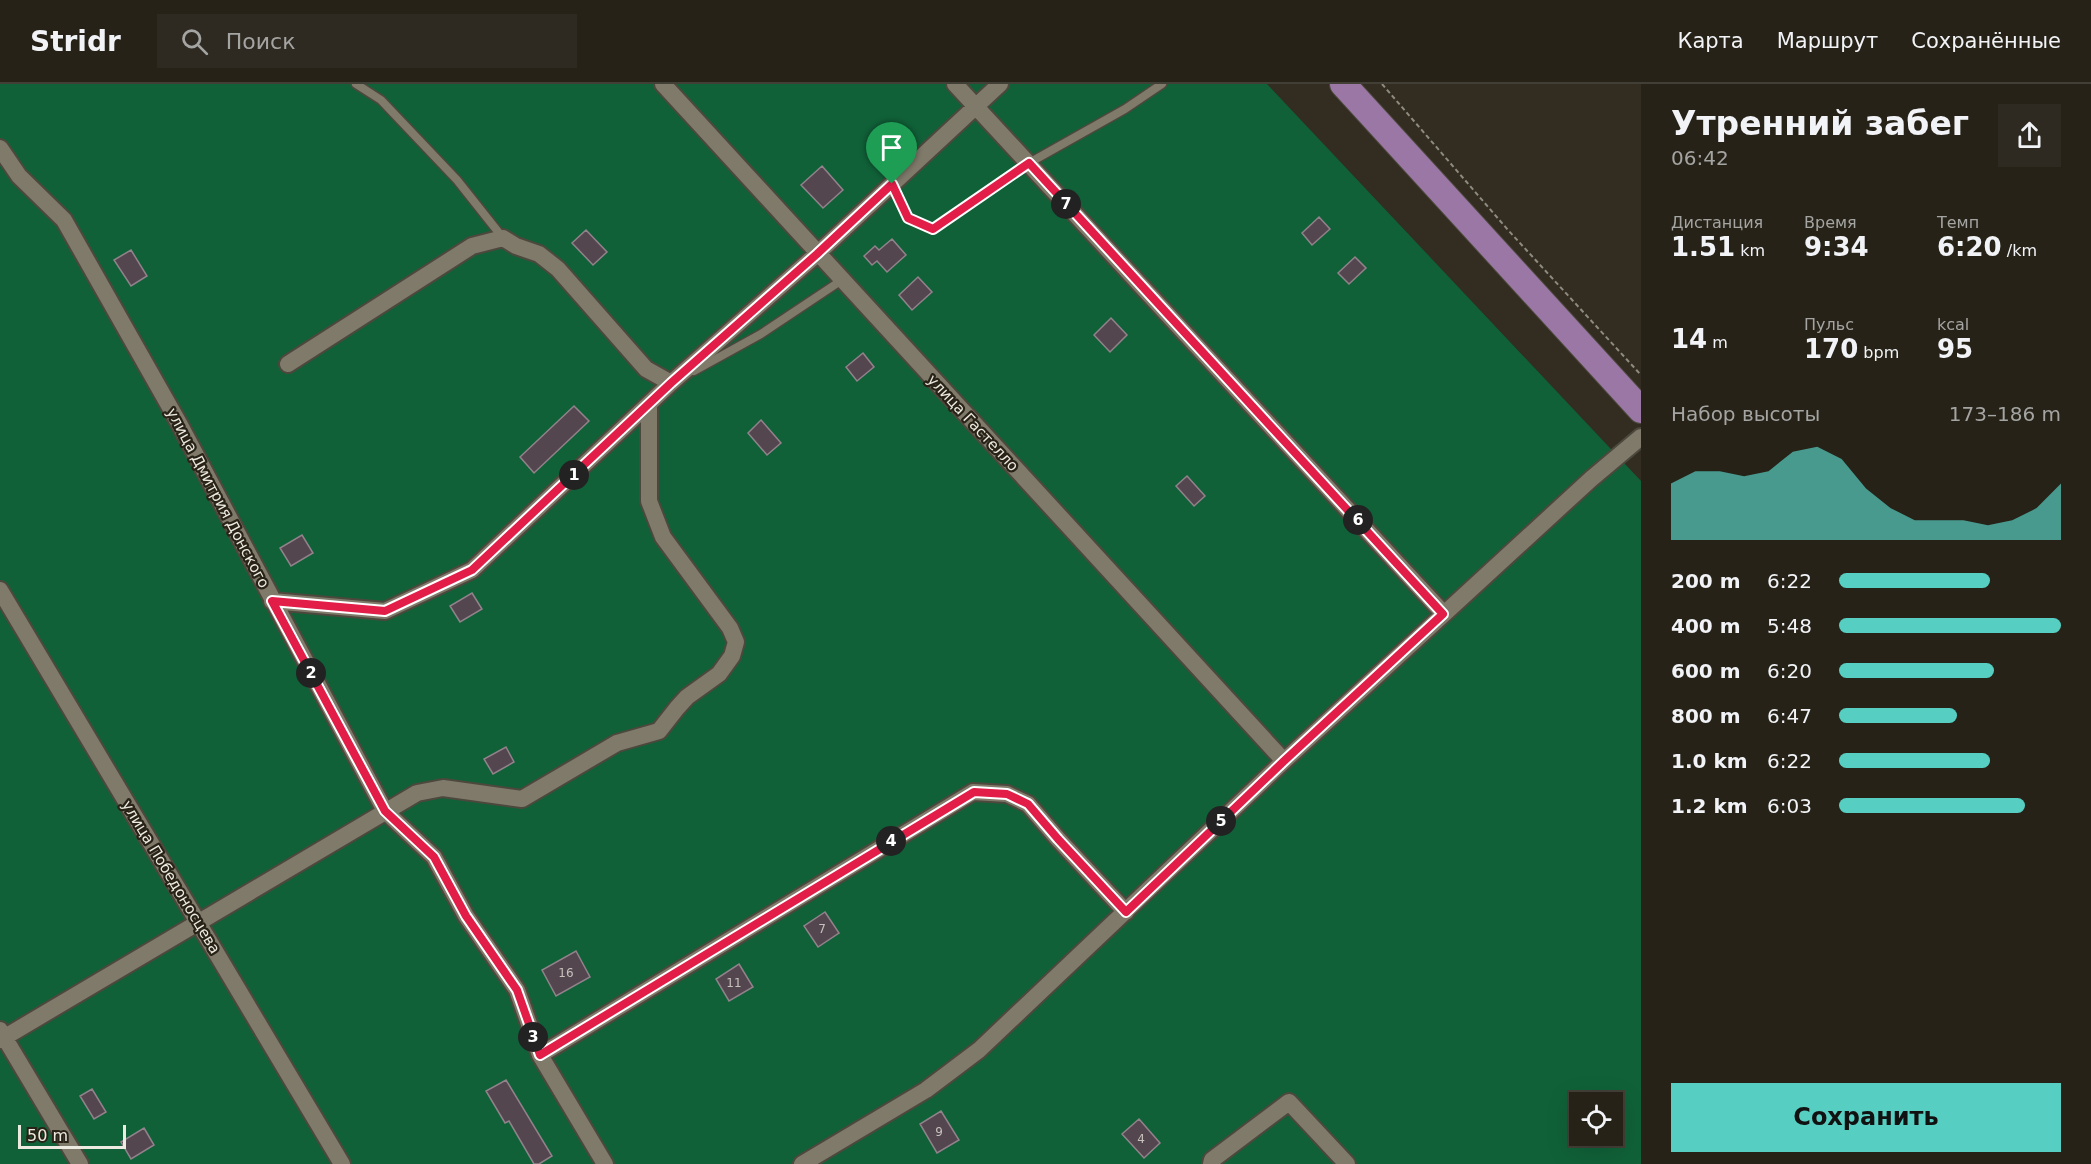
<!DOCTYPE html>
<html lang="ru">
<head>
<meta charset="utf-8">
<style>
	body { margin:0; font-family:"DejaVu Sans",sans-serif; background:#2e2a21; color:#f1f3f6; height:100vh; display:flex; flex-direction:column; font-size:22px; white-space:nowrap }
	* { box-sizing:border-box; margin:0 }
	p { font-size:20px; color:#a4a4a2 }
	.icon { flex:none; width:33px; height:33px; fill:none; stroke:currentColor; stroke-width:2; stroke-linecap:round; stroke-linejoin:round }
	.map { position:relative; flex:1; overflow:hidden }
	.side { display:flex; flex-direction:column; background:#262218; width:450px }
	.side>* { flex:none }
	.fabs { position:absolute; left:1569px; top:1008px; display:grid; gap:12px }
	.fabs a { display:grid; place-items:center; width:54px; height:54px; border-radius:0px; background:#262218; box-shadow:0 6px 24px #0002,0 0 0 2px #423f37; font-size:30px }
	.scale { position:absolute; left:18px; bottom:15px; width:108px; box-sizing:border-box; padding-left:6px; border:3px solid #edeae1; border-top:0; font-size:16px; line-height:21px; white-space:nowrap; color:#edeae1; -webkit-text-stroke:4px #282316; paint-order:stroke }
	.pin { position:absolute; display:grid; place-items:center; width:51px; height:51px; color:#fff; margin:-62px -26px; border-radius:50% 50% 50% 0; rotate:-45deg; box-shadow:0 0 6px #0007 }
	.pin .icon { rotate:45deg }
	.km { position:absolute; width:30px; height:30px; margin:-15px; border-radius:50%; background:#222; color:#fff; font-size:16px; line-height:30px; text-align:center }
	.round { display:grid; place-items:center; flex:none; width:63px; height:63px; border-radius:0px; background:#2e2a21 }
	.summary { display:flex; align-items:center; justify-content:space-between; height:102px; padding:0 30px }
	h1 { font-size:33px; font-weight:700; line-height:45px }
	.metrics { display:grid; grid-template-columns:repeat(3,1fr); gap:9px; height:102px; padding:6px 30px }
	.metrics div { display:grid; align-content:center }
	.metrics b { font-size:26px; font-weight:700 }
	.metrics small { font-size:16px; font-weight:400 }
	.metrics p { font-size:16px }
	.chart { height:168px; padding:12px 30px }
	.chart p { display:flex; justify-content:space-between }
	.chart svg { width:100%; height:108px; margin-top:6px; fill:#57cec2; opacity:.7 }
	.primary-button { display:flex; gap:12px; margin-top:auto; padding:12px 30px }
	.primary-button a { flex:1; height:69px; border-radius:0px; background:#57cec2; color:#111; font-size:24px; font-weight:700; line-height:69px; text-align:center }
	ul { padding:0 30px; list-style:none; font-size:20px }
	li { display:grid; grid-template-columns:96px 72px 1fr; align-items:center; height:45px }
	li i { height:15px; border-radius:8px; background:#57cec2 }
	header { display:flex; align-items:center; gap:36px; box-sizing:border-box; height:84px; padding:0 30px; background:#262218; border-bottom:2px solid #423f37 }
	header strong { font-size:28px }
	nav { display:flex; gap:33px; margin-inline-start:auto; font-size:21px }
	.search { width:420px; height:54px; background:#2e2a21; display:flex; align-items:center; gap:15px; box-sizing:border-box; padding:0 21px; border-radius:0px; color:#a4a4a2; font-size:22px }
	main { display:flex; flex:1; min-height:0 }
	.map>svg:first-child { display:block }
	.green { fill:#106138; fill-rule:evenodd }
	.building { fill:#54464f; stroke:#92828c; stroke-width:1.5 }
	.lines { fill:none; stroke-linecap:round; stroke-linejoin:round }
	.lane-casing { stroke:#4d483d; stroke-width:11 }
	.street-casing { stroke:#4d483d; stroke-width:20 }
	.primary-casing { stroke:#4d483d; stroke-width:28 }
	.path { stroke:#8f8b80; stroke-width:2; stroke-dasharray:4.5 3; stroke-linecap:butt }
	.lane { stroke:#7f7a6a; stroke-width:8 }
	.street { stroke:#7f7a6a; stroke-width:16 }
	.primary { stroke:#9a77a5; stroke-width:26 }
	.route-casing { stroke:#fff; stroke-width:12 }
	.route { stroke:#e11d48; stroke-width:8 }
	.labels { text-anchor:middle; stroke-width:4.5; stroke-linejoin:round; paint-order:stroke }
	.number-label { font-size:12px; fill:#c7c1bc }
	.street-label { font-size:15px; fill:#edeae1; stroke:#282316 }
</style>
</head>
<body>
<header>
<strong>Stridr</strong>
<div class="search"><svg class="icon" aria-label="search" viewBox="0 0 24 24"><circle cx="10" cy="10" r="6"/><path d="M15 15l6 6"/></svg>Поиск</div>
<nav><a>Карта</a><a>Маршрут</a><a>Сохранённые</a></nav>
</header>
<main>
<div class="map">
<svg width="1641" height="1080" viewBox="0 0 1641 1080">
	<rect width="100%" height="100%" fill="#322d20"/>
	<!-- green -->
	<path class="green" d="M0,0H1267L1641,397V1080H0ZM1580,1018H1612V1052H1580Z"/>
	<!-- building -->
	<path class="building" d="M822,82L843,106L823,124L801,101Z
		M1319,133L1330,145L1312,161L1302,149Z
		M586,146L607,168L593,181L572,159Z
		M892,155L906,171L887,188L877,177L872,181L864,172L875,162L879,166Z
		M131,166L147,192L131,202L114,176Z
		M1355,173L1366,184L1349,200L1338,189Z
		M918,193L932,208L912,226L899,211Z
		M1111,234L1127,251L1110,268L1094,251Z
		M863,269L874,283L857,297L846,283Z
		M574,322L589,337L534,389L520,373Z
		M761,336L781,359L767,371L748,349Z
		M1187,392L1205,412L1194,422L1176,402Z
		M302,451L313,469L291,482L280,464Z
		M472,509L482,525L460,538L450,522Z
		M506,663L514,678L493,690L484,675Z
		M825,828L839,849L818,863L804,842Z
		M576,867L590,893L556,912L542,886Z
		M739,880L753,903L729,917L716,895Z
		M506,996L552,1072L539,1080H534L509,1037L505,1039L486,1007Z
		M92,1005L106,1028L94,1035L80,1012Z
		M941,1027L959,1056L937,1069L920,1040Z
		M1139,1035L1160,1059L1144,1074L1122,1050Z
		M144,1044L154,1061L131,1075L121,1058Z"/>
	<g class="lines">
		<!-- lane casing -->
		<g class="lane-casing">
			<path id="lane" d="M356,0L381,16L457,96L503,154
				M892,101L908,134L933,145L1029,79L1125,25L1162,0
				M694,287L761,250L842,196"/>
		</g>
		<!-- street casing -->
		<g class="street-casing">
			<path id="street" d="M663,0L1284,677
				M955,0L1444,530
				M0,64L19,92L64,136L180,341L385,727L434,773L466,832L517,906L540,971L605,1080
				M288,280L472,162L503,154L516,162L539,170L558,185L646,285L671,299
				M0,506L342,1080
				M272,517L385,527L472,486L671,299L817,170L1000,0
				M0,946L80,1080
				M0,956L417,709L443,704L522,715L617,659L659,647L677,624L687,613L719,590L732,572L736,558L730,544L663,453L649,417V322
				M540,971L973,708L1007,710L1028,720L1058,755L1126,828
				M802,1080L926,1006L979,966L1284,677L1591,395L1641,353
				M1211,1080L1212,1076L1289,1018L1347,1080"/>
		</g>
		<!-- primary casing -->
		<g class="primary-casing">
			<path id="primary" d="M1343,0L1641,326"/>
		</g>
		<!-- path -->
		<path class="path" d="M1382,0L1508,146L1641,291"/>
		<!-- lane -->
		<use href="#lane" class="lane"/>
		<!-- street -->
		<use href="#street" class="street"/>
		<!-- primary -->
		<use href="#primary" class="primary"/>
	</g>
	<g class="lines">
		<!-- route casing -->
		<g class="route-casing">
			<path id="route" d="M1029,79L1443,530L1284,677L1126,828L1058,755L1028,720L1007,710L974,708L540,971L517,906L466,832L434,773L385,727L272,517L385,527L472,486L671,299L817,170L892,100L908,134L933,145Z"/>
		</g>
		<!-- route -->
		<use href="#route" class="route"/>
	</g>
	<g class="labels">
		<!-- number labels -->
		<g class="number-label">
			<text x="822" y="849">7</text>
			<text x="566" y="893">16</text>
			<text x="734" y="903">11</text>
			<text x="939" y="1052">9</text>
			<text x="1141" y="1059">4</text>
		</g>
		<!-- street labels -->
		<g class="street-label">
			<text transform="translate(973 339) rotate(47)" y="5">улица Гастелло</text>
			<text transform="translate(218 414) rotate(62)" y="5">улица Дмитрия Донского</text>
			<text transform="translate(171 793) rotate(59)" y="5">улица Победоносцева</text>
		</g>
	</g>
</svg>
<div class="fabs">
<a><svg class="icon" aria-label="locate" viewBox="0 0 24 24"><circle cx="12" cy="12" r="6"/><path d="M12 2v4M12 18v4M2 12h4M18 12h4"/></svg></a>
</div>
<div class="scale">50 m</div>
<div class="pin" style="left:892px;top:100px;background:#1e9e55"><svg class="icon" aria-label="arrive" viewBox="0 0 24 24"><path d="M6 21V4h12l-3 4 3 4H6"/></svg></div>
<b class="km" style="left:574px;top:391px">1</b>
<b class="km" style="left:311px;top:589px">2</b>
<b class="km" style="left:533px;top:953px">3</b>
<b class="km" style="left:891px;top:757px">4</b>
<b class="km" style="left:1221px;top:737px">5</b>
<b class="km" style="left:1358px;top:436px">6</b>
<b class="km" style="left:1066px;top:120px">7</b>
</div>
<section class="side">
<div class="summary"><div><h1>Утренний забег</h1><p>06:42</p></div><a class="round"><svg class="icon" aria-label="share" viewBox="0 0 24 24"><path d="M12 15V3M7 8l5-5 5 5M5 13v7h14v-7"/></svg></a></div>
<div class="metrics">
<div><p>Дистанция</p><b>1.51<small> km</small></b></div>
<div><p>Время</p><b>9:34</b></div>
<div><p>Темп</p><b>6:20<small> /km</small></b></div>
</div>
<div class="metrics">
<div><b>14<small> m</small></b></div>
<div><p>Пульс</p><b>170<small> bpm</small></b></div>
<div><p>kcal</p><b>95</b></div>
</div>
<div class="chart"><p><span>Набор высоты</span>173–186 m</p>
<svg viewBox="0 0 160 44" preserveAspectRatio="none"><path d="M0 44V21L10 16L20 16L30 18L40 16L50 8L60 6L70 11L80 23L90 31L100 36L110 36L120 36L130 38L140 36L150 31L160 21V44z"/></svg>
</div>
<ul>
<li><b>200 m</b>6:22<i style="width:68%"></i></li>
<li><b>400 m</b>5:48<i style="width:100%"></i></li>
<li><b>600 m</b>6:20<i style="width:70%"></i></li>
<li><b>800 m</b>6:47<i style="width:53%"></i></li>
<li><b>1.0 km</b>6:22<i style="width:68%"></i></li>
<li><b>1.2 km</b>6:03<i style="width:84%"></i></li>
</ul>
<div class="primary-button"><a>Сохранить</a></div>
</section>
</main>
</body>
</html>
